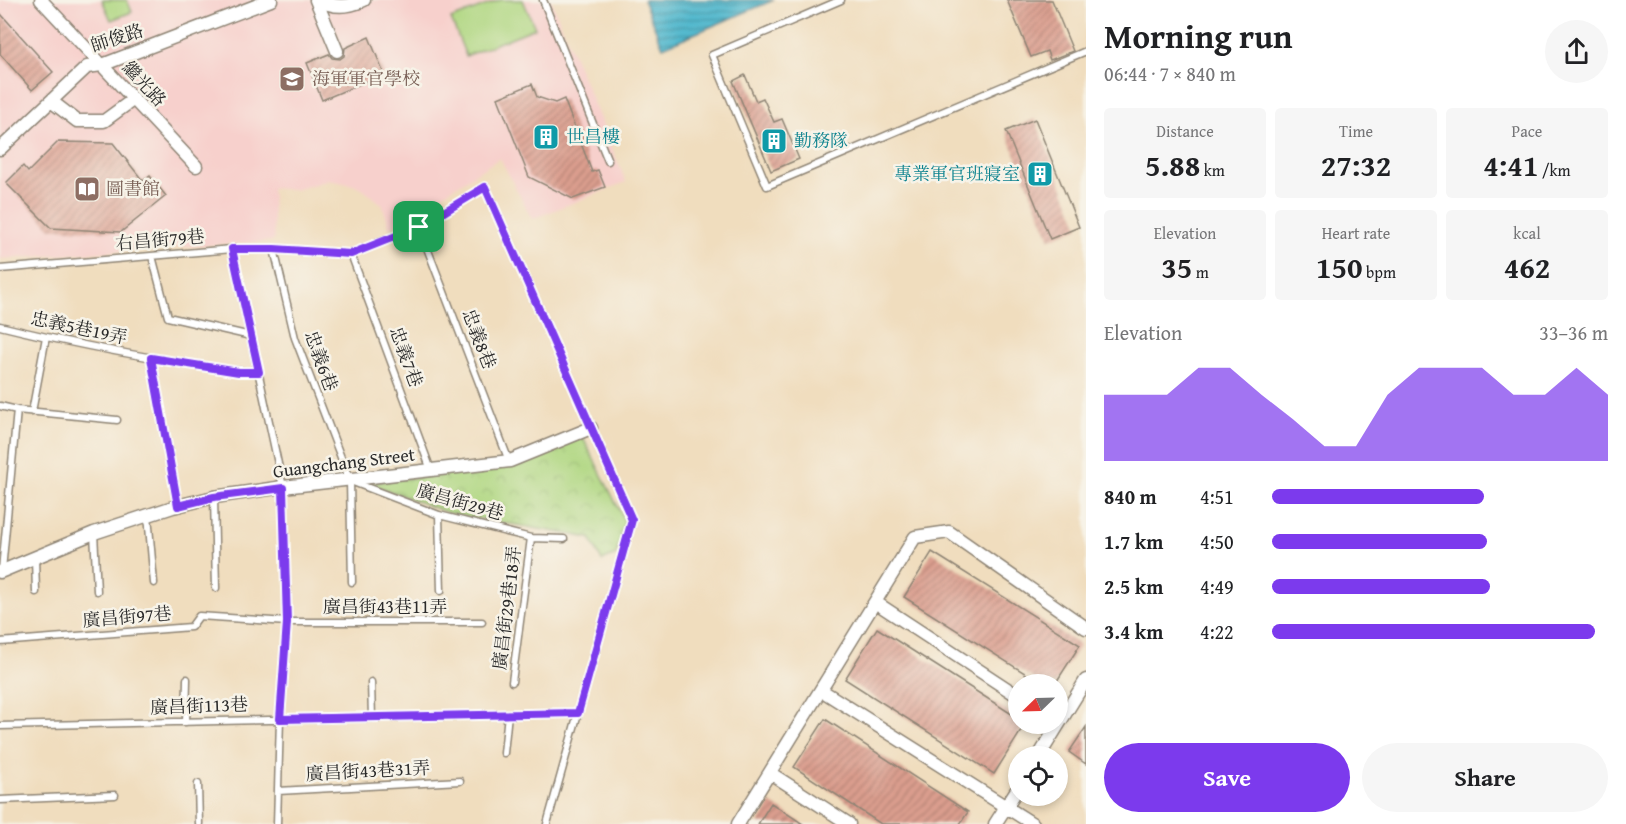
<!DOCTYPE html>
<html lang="en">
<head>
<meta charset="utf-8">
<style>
	body { margin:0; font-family:"Gentium Book Plus","Noto Serif TC",serif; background:#f6f6f6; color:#202124; height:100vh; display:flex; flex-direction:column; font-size:22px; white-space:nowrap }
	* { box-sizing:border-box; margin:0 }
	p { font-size:20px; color:#757577 }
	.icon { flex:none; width:33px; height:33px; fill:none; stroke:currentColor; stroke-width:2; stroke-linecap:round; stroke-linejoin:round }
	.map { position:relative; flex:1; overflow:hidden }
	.panel { display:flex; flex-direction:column; background:#fff; width:540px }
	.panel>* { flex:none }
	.needle { width:39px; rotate:247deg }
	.fabs { position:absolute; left:1008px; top:674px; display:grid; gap:12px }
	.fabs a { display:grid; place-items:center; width:60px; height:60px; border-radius:50%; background:#fff; box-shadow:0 3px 9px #0003; font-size:30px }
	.pin { position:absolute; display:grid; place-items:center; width:51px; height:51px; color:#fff; margin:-26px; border-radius:12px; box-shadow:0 3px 9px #0006 }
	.round { display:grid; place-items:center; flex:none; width:63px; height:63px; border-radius:32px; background:#f6f6f6 }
	.headline { display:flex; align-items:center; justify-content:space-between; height:102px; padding:0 18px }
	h1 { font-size:33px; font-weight:600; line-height:45px }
	.figures { display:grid; grid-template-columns:repeat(3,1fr); gap:9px; height:102px; padding:6px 18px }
	.figures div { display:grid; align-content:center; border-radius:6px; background:#f6f6f6; text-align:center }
	.figures b { font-size:30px; font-weight:600 }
	.figures small { font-size:16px; font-weight:400 }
	.figures p { font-size:16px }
	.chart { height:168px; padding:12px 18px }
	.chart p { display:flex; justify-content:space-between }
	.chart svg { width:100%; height:108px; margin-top:6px; fill:#7c3aed; opacity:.7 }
	.button { display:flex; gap:12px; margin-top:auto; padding:12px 18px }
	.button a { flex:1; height:69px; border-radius:36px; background:#7c3aed; color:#fff; font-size:24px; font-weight:600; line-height:69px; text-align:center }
	.button a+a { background:#f6f6f6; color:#202124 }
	ul { padding:0 18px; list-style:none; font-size:20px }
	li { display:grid; grid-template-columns:96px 72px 1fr; align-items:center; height:45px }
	li i { height:15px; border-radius:8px; background:#7c3aed }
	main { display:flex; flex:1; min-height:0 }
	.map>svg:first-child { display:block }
	.built { fill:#f7d0cc }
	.park { fill:url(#park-crowns); stroke:#6e8156; stroke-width:1.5 }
	.pitch { fill:#b0d782; stroke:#6e8156; stroke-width:1.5 }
	.water { fill:url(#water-rules); stroke:#3d717c; stroke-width:1.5 }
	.building { fill:url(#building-hatch) }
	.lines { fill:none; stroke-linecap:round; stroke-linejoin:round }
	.service-casing { stroke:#8e8474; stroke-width:9 }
	.minor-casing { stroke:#8e8474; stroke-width:15 }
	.service { stroke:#fff; stroke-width:6 }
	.minor { stroke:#fff; stroke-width:12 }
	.route-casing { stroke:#fff; stroke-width:12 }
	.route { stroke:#7c3aed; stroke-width:8 }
	.labels { text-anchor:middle; stroke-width:5; stroke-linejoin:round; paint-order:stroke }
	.street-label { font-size:18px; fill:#2b2b2b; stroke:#f7f3e8 }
	.education-label { font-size:18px; fill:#785e54; stroke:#f7f3e8; text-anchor:start }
	.culture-label { font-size:18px; fill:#0d838f; stroke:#f7f3e8; text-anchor:start }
</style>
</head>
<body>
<main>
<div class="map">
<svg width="1086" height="824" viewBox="0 0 1086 824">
	<defs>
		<pattern id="park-crowns" width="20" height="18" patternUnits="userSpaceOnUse" patternTransform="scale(1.5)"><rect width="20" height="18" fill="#b0d782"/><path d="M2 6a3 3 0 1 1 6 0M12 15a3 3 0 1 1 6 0" fill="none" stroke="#98b970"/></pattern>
		<pattern id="water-rules" width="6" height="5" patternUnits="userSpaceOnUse" patternTransform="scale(1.5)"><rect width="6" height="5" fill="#4fb7cd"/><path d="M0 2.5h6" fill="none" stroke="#4295a7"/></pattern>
		<pattern id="building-hatch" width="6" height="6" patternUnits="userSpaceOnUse" patternTransform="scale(1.5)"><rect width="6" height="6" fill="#db9e8e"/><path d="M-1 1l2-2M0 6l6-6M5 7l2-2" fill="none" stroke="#b28174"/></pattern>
	</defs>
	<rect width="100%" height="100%" fill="#f7f3e8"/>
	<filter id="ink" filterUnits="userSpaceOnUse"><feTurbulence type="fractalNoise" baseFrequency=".0167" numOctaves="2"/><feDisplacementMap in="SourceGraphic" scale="12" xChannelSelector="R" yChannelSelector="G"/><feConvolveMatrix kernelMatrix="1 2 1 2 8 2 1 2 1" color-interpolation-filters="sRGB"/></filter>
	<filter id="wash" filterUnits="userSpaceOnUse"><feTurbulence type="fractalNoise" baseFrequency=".008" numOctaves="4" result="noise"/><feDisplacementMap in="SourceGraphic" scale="24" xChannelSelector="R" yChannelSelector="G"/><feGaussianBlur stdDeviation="1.35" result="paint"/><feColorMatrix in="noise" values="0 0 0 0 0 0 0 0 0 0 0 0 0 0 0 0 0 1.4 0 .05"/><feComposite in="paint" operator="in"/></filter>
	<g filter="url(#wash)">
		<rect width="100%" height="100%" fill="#f0ddbe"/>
		<!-- built -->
		<path class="built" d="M0,0H551L626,182L532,219L500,158L390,228L382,204L358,186L329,180L295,190L272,188L274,241L0,259Z"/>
		<!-- park -->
		<path class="park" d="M582,436L625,521L616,555L602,561L590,538L448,513L369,483L511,466Z"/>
		<!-- pitch -->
		<path class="pitch" d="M102,0H127L132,12L111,20Z
			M500,0H523L535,28L466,56L451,19Z"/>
		<!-- water -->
		<path class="water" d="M643,0H774L663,47Z"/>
		<g id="blocks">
			<!-- building -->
			<path class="building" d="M1007,0H1052L1073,51L1050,60L1047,51L1031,57Z
				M0,13L53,72L32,90L0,54Z
				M369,37L384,74L322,100L307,63L329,54L332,58L340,59L344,56L345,48Z
				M745,75L756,101L763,98L774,122L782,119L799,159L771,171L733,81Z
				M532,84L537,97L555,103L564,99L592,172L598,170L605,187L573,199L529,177L498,98Z
				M1035,119L1079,227L1050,239L1006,131Z
				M58,142L113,143L143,181L150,176L166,196L121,232L51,228L6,183L23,166L28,172Z
				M932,552L1080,645L1055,684H1042L904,597Z
				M877,628L1018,718V723H1026L994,774L845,679Z
				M825,719L968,812L960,824H881L794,767Z
				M1086,727V764L1069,752Z
				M771,803L803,824H758Z"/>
		</g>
	</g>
	<g filter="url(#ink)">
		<use href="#blocks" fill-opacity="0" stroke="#8e8474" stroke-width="1.5"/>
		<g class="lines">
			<!-- service casing -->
			<g class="service-casing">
				<path id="service" d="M543,0L608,161
					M841,0L712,55L767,186L1086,51
					M419,227L509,461
					M232,249L283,487L287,622L280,719L277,824
					M274,249L295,338L350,481L352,582
					M351,254L431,470
					M152,256L168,317L251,336
					M0,269L232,249H274L351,254L419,227L485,187L632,520L547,824
					M0,326C57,340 114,352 172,361C201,366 230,372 259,372
					M151,358L178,506
					M0,406L17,410L117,420
					M32,412L46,337
					M353,482L439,515L531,538L564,539
					M214,497L216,588
					M148,515L154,583
					M439,515L441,591
					M94,533L97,591
					M35,557L36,592
					M2,570L17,410
					M0,642L191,627L199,616L287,622H482
					M371,682L372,718
					M512,682L531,538
					M186,722L187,679
					M0,726L578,713
					M504,753L508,714
					M198,784L199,824
					M278,791L460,781
					M0,800L115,795"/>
			</g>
			<!-- minor casing -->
			<g class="minor-casing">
				<path id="minor" d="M41,0L196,166
					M316,0L337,51
					M320,0C335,9 349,7 364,0
					M51,101L77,121H104L134,99
					M0,149L87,67L102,65L271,0
					M0,572L94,533L173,507L214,497L283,487L510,461L591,428
					M875,602L1018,696
					M821,690L1033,824
					M1039,756L1086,680
					M770,773L849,824
					M738,824L915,537L949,532L1086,628
					M995,824L1018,788"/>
			</g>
			<!-- service -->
			<use href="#service" class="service"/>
			<!-- minor -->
			<use href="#minor" class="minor"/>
		</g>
	</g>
	<g class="lines" filter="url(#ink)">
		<!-- route casing -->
		<g class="route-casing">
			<path id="route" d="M485,187L632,520L578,713L280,719L287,622L283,488L214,497L178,506L151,358L239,372H259L232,249H274L351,254L419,227Z"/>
		</g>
		<!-- route -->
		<use href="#route" class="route"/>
	</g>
	<!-- icons -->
	<defs>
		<g id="university-square" transform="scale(1.35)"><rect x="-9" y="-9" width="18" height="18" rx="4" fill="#8d6e63" stroke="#f7f3e8"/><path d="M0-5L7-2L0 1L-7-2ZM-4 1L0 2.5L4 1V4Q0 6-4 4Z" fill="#fff"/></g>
		<g id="building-square" transform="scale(1.35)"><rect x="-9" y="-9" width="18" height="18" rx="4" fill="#0f9aa8" stroke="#f7f3e8"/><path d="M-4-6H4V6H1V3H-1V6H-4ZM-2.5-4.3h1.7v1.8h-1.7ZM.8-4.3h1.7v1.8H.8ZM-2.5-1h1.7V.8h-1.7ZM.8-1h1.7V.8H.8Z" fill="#fff"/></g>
		<g id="library-square" transform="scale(1.35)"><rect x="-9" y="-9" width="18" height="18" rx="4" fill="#8d6e63" stroke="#f7f3e8"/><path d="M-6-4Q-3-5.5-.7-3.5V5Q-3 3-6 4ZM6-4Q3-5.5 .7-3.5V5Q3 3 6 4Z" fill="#fff"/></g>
	</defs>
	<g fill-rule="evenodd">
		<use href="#university-square" x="292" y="79"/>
		<use href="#building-square" x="546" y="137"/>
		<use href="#building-square" x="774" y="141"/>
		<use href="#building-square" x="1040" y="174"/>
		<use href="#library-square" x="87" y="189"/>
	</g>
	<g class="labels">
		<!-- street labels -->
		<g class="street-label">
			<text transform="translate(117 38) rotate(-18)" y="6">師俊路</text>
			<text transform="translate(144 84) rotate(47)" y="6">繼光路</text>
			<text transform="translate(160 240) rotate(-5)" y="6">右昌街79巷</text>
			<text transform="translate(79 328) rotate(12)" y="6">忠義5巷19弄</text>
			<text transform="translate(479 339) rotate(69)" y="6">忠義8巷</text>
			<text transform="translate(406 357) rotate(70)" y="6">忠義7巷</text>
			<text transform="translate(321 361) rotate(70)" y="6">忠義6巷</text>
			<text transform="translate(344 463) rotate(-7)" y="6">Guangchang Street</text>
			<text transform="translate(460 502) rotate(16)" y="6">廣昌街29巷</text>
			<text x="385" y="613">廣昌街43巷11弄</text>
			<text transform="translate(507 608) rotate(-83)" y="6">廣昌街29巷18弄</text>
			<text transform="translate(127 617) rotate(-5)" y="6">廣昌街97巷</text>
			<text transform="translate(199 706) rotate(-2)" y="6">廣昌街113巷</text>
			<text transform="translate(368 771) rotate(-3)" y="6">廣昌街43巷31弄</text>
		</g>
		<!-- education labels -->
		<g class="education-label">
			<text x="312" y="85">海軍軍官學校</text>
			<text x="106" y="195">圖書館</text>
		</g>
		<!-- culture labels -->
		<g class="culture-label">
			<text x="566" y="143">世昌樓</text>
			<text x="794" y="147">勤務隊</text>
			<text x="1020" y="180" text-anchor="end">專業軍官班寢室</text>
		</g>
	</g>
</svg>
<div class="fabs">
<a><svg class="needle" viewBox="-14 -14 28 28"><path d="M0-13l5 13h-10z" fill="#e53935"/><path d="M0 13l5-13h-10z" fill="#757577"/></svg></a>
<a><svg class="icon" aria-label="locate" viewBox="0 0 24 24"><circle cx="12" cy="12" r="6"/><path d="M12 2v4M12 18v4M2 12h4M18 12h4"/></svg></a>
</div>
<div class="pin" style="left:419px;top:227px;background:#1e9e55"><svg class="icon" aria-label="arrive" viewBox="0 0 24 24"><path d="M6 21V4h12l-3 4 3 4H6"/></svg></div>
</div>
<section class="panel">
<div class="headline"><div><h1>Morning run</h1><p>06:44 · 7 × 840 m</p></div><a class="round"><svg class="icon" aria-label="share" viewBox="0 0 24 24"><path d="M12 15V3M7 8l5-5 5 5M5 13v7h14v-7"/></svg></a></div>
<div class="figures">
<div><p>Distance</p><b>5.88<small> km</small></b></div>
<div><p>Time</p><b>27:32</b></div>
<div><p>Pace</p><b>4:41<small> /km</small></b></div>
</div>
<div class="figures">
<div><p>Elevation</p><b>35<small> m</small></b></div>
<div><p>Heart rate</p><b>150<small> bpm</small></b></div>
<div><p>kcal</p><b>462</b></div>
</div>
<div class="chart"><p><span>Elevation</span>33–36 m</p>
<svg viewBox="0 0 160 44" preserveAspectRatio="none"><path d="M0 44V17L10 17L20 17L30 6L40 6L50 17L60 27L70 38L80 38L90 17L100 6L110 6L120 6L130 17L140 17L150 6L160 17V44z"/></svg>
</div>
<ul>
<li><b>840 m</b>4:51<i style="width:63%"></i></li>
<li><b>1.7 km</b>4:50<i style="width:64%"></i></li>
<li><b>2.5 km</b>4:49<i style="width:65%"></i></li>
<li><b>3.4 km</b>4:22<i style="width:96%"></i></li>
</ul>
<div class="button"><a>Save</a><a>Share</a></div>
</section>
</main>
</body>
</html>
